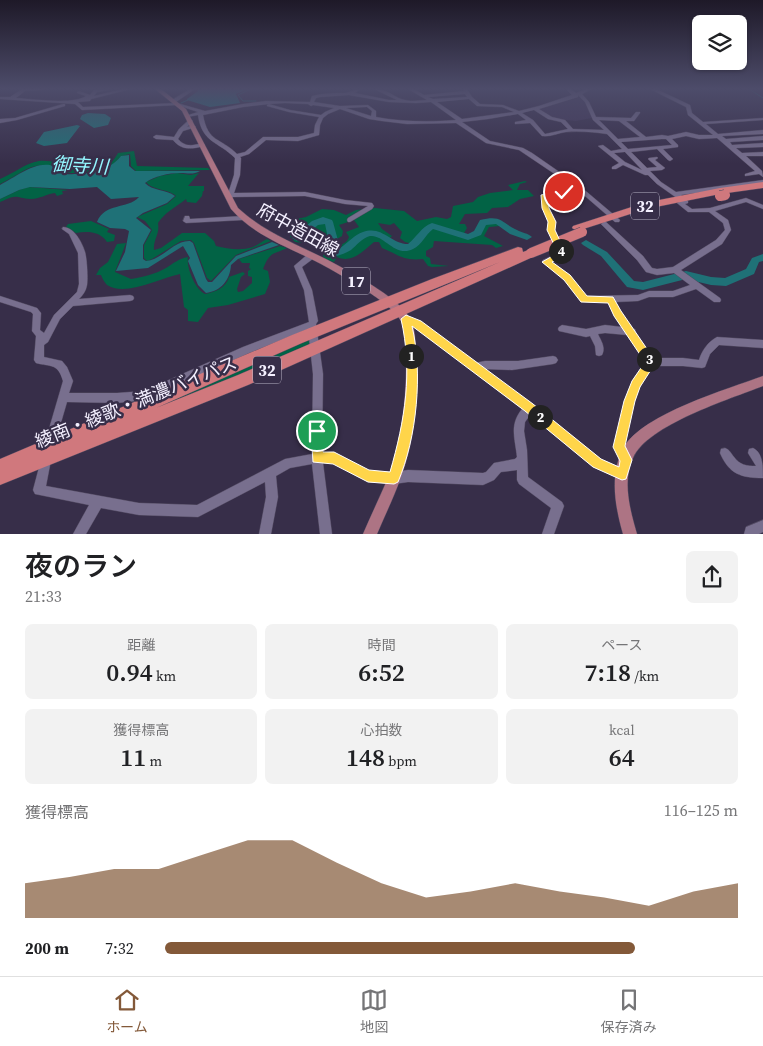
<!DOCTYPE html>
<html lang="ja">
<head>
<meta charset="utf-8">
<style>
	body { margin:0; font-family:"Source Serif 4","Noto Sans JP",serif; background:#f2f2f2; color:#202124; height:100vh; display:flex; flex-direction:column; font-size:19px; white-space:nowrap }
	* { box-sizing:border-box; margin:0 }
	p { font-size:16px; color:#757577 }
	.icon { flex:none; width:28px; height:28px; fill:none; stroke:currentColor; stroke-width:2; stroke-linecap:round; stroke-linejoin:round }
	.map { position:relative; height:534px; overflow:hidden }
	.sheet { display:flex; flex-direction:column; background:#fff; flex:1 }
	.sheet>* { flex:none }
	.buttons { position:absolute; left:692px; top:15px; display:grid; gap:10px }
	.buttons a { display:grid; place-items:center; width:55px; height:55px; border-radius:8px; background:#fff; box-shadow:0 1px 4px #0004; font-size:25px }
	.pin { position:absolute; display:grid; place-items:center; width:42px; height:42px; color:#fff; margin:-21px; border:2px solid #fff; border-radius:50%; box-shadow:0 1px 5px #0007 }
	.km { position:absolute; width:25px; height:25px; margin:-12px; border-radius:50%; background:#222; color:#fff; font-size:14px; line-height:25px; text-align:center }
	.round { display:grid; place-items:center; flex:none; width:52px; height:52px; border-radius:8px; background:#f2f2f2 }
	.summary { display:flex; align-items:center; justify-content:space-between; height:85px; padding:0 25px }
	h1 { font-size:28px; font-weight:600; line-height:38px }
	.metrics { display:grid; grid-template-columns:repeat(3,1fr); gap:8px; height:85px; padding:5px 25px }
	.metrics div { display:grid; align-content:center; border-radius:8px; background:#f2f2f2; text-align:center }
	.metrics b { font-size:25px; font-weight:600 }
	.metrics small { font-size:14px; font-weight:400 }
	.metrics p { font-size:14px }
	.chart { height:140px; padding:10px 25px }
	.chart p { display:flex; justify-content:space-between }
	.chart svg { width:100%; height:90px; margin-top:5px; fill:#835939; opacity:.7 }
	ul { padding:0 25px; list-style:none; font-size:16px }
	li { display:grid; grid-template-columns:80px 60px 1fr; align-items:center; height:38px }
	li i { height:12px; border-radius:6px; background:#835939 }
	.tab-bar { display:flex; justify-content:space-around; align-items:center; height:70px; border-top:1px solid #e0e0e0; background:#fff; font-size:14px; color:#757577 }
	.tab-bar a { display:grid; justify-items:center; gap:2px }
	.tab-bar .on { color:#835939 }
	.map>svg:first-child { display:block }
	.built { fill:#413657 }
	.green { fill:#026345; fill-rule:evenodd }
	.water { fill:#1f7177 }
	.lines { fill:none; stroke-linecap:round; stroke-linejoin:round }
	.stream { stroke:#1f7177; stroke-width:1 }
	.river { fill:#1f7177; fill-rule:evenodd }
	.minor-casing { stroke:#524a61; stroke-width:1 }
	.major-casing { stroke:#524a61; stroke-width:1 }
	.highway-casing { stroke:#524a61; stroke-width:1 }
	.minor { fill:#786f8e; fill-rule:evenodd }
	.major { fill:#ad7484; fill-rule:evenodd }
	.highway { fill:#d0787d; fill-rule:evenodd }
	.highway-bridge-casing { stroke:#524a61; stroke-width:11; stroke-linecap:butt }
	.highway-bridge { stroke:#d0787d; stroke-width:10 }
	.route { fill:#ffd54a; stroke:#fff }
	.labels { text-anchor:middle; stroke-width:5; stroke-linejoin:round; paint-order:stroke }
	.shield { fill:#372e49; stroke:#bbb6c8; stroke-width:1 }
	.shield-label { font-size:16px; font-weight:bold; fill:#f4f0ff }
	.street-label { font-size:18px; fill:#f4f0ff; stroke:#372e49 }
	.water-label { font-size:19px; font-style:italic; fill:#94f7ff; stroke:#372e49 }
</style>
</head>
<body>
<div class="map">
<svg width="763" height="534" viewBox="0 0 763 534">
	<rect width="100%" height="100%" fill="#372e49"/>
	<!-- built -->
	<path class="built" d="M582,97L588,106L592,118L576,121L554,119L537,108Z"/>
	<!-- green -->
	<path class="green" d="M134,151L137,166L208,168L210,170L136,171L131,166L130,154C117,156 119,161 110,166C98,173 78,173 65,173L62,168C32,159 25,172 0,184V179C13,174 25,163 39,161C52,160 58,164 69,168C77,171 104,169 111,163C114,160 116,156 118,153Z
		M177,173L191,175L199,173L188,186H204V191H203L202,196L196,203L187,202L186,199C176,207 164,213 158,223C160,235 153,239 154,250L161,248L182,233H205L214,241L216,246C228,249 241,251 253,247C258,245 262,241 267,239L271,241L236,255L211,281L207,278L194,243L191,240L181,241L152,259L147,261L144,258V245L152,230L145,221L137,217L167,204L176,196C167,188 153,191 146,182L160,176Z
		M525,181L527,182L520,184L517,190H528L534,196L520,199L508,207L492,208L487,213L465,214L459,224H465L467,228L463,235L437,225L428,226L413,244L405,242L400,238L402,232L394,223L390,225L378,223L382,229L392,236L388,240L382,234L366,232L343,251L337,252L330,222L327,220C313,218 306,234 294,238L290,237V234L303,230V228L290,226L287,221L306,217L322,209L334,210L346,215L356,210L375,208L404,211L417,221L436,217L447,219L451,217L453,206L473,202L478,197L490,193L513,190L508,185ZM354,220L359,227L346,232L349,237C347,242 344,244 339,245L337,239L342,236L343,231L339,225Z
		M29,187L68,190L62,191L63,194L57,196L55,193C47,194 39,199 31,199C14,198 20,193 0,202V199L19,190Z
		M323,220L328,223L336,254L343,253L367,234C385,232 391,253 410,248C422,245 422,231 432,226L468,238L479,234L484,223L501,224L500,226L489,227L484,236L503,246L496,248L492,245L434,241L433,247L426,251V256L430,258L431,264L449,266L432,267L428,266L423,259C403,261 399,255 382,248L379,242H374C363,251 352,264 337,257L334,262L324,259L323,255L327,252L326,244L316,237H308L304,243L295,242L293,240C305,236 311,224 323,220Z
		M91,221L109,229L107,232L115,235L114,241L107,242C100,231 87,231 76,233L66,227L68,224Z
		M126,243L115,272L131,279C143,277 156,274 166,268C174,263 178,259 188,257C186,267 195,289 205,294C215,292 226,288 229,277L243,272L245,274L241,277L237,289L238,292L243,291L252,283V277L248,276V271L251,269L249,268L250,263H242L239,259L280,246L287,248C273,255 270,251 263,269L268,271L270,282L265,294L228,305L208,308L198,322L188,321V310L184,307L180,274C161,278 125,297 107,285C105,283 102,278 101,275H96L100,268L108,262L117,244Z
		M313,336V346L217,386L117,422Z"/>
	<!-- water -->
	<path class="water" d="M198,89H248L236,94L240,103L210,107L187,100V99L198,91Z
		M88,113L105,114L111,118L108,125L94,128L80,119L82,115Z
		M77,125L80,126L67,143L44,146L36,143L44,132Z
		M129,155V166L135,171H200C193,175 188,173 180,173C169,173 154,176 145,183C152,191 166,189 175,196L167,203L143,213L136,218L151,230L143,245V259L146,261C162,260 174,240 190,241L193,243L206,279L208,282H212L236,256L272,242L279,245L238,259L231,265C230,280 221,291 206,293L198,285L188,261L190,258L183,246L148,268L116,271L125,252L129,231L125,229L110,228L97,222C105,202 127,210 139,197L111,199L97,187L70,189L30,187L19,190L0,199V185C20,175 45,152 65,174C84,175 109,172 121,156Z"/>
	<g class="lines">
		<!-- stream -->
		<path class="stream" d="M251,89L238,95L243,101H256
			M253,89H259
			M749,89L763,98
			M181,103L188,100"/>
		<!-- river -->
		<path class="river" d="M323,217L332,220L333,222L340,248C348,243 354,235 363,232C382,225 391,244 408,244C417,237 421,227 432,223L468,234L474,231L480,220C502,215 500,222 517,230C522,233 528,233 532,237L527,240L510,234L496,224L486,225L481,235L468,240L433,229C425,235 422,245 413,249C395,258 384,234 370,236C362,238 356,246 351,250C346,253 341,255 336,256L331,253L325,224L318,225L300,240L297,241L292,238L312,221Z
			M586,240L607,252L634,281L643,282L686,271L711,277L725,278L746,269L752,258L763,254V261L759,262L754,274L726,286L711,285L686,279L643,290L627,287L601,256L583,245L581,243Z"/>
		<!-- minor casing -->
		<g class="minor-casing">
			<path id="minor" d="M22,89H44L42,90L25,91L16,98C33,99 73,105 86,96L77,93V92L79,91L90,95L94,90H109L97,92L94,96L123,89H131L91,99L90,101L78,102L83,107L177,103L205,111L243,104L266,101L310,102L312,96C323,93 334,93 345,93C351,92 355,89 361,89L355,93L389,100H397L374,89C389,89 394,98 405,100C412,102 420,100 427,100L408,89H414L424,95L464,91L463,89H467L472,97L480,104L503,105L519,111L539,106L572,95L566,89H571L576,93L586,89H592L582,94L589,102L596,117L631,118L636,112H640V113L634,121H626L646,137L662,135L668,136L686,132L699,135H713L688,115L686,107L650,89H656L690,105L692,113L703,122L763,118V120L706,124L718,134L763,130V134L722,136L726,139L763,136V140L730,142L732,145L763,143V147L736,148L742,153L763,152V156H746L762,171L763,177L759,174L745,176V174L755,171L717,138L699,139L686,136L672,139L678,145V147L663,149L673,159L670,161L668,160L657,149L631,152L647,168L657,167L648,159L649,158L657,157L658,158L655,160L665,168L662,170L650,171L661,182L676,192L763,180V184L681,195L688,201V203L685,204L692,209L710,208L746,198L763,205V209L746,202L715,211L728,220L731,230L722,244L681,270L720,298L721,300L720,302H714L696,289L673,297H649L638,301L616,302L620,311L633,329H635L636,333L653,358H683L699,360C702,350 708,342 717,337L763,340V348L719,345L710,354L705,367L702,368L683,366H653L641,384L631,413L624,446L631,460L630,464L626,465L622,464L614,447L619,425L628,391L634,378L646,362L627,335L605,333L598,334C601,341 606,347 602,355L599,356L596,355L595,346L590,336L586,337L559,331L558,329L559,327L562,325L586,329L605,325L622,327L614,315L608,302L581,301L564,279L542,262L543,260L558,253L548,231L549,222L543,208L542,195L545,193L574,187L519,150L486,143L456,123L407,124L382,121L369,119L340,109L328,114L323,118L320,125L319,135L298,141L266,140L249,154L240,157L241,158L240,175L234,193L305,192L345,200L372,203L374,206L372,209L350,222H348L347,220L348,218L368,206L345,204L305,196L233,197L232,198H228L227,197L234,175L235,158C218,141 202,143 198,115L187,117L185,116L198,112L177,105L82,110L75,104L0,99V97H10ZM465,94L467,97L433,99L428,97ZM349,95L389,102L416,103L431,102L456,120C430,122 402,122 376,117V111L368,105L340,106L314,102L316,98L320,97ZM578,95L585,102L593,120L604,130L573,129L565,120L552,117L539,109L578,97ZM469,99L477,106L502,107L514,112L462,119L437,102ZM285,103L308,104L311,106L313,105L334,108L325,112L321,115L290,110L269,104ZM269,104L267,105V106L289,112L319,117L315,125L314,133L298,137H263L245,152L237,154C220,137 208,143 203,115L243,107ZM367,107L372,111L371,116L346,108ZM534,110L548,119L561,122L568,129L545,134L533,120L522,113ZM518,114L526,120L515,122V124L530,123L542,136C551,137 558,133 566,132C580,131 594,132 607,134L622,149L611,151L603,145L598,146L619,163L612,167V169H616L623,165L645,175H648L657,184L681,201L677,203L688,212H709L723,223L725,230L716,240L673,267L657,269L652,268L643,256L606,222H604L601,224L637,260L646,272L657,275L674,273L690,285L673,291H649L638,295L586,296L570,275L552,262L565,256L566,254L554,231L555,222L549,208L548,196L578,190L615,222H619L620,220L581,187L532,153L523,148L490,141L462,122L488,119ZM599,120L619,121L640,137L618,139ZM662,139H666L672,145L628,149L621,142ZM625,152L642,170L625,162L614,153Z
				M190,89H195L176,102H172V100Z
				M63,104H65V106L17,120L0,123V119L15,118Z
				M190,119L193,121L187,127L193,125L196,127L183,131L178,139C185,147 192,146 202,143L205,145L204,146C192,149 182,151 173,140L156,139L153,137L156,135L174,137L179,129Z
				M185,216H189L190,219L243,216L246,218L243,220L186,223L183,221Z
				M63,227C74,227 82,242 85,252C87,259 88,278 87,285C86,291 83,295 79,299L130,295L133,296L134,298L133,300L130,301L73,306L60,319L48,342L44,345V357L62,361L67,367L73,381L69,393H117L144,391L243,347L309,322L304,290L294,266L308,254L311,253L315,256L314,258L302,267L312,290L318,321L316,324L323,374L322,453H334L369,471L394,472L408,470L483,473L486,472L494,463L515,459L517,457C515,438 509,425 522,409L414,326L403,321L402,319L403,317L406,316L420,322L475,363L485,361H518L553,356L556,357L558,360L556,363L553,364L512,370L484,369L533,405L601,459L626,470L628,474L626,478L622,480L593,467L530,415L525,422L524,431L527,450L528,477L562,502L564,506L554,534H542L551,508L519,484L517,480V470L501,472L494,480L483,485L408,482L394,484L368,482L333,463H323L332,534H320L312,464L290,468L276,476L278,497L271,534H259L266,497L265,482L198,517L139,515L101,508L86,534H73L89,505L35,494L33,490L42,456L46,455L50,456L51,460L46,486L139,503L197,505L285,459L312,454L313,374L308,329L249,353L145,400L117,403L67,402L53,450L49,451L45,450L44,446L63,381C58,363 51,367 36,363L34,360L36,336L32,331L33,314L31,312L0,302V296L37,308L41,313L40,330L44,333L54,315L77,292L79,284L78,253L69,234L62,229Z
				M725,448C730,450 730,452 734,457C740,465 746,466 756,466L748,453L749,449L753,448C763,453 763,466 763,478C741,478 729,474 720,453L721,449Z
				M763,520V532L759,534H744L746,527Z"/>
		</g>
		<!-- major casing -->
		<g class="major-casing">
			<path id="major" d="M155,89H161L186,109L238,208C267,235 305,247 339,266C360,278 398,298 409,317C416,328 415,342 416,354C419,396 415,438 401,477C394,497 385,515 377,534H363C371,515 380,497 388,478C402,438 407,397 406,355C405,344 406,331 401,321C391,302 341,275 321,264C291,248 254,236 231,209L182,111Z
				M763,376V386C730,399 647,425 633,458C622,481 630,510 637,534H623C615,506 609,474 624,447C643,414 728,389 763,376Z"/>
		</g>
		<!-- highway casing -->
		<g class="highway-casing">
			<path id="highway" d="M763,182V188L720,194L646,209L577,231L572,228L573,226L644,203L720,188Z
				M518,247L522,248L523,252L531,249L536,253L535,256L248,385L0,485V459L292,335L432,279ZM500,262L238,375L156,408L302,343Z"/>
		</g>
		<!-- minor -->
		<use href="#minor" class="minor"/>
		<!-- major -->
		<use href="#major" class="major"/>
		<!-- highway -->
		<use href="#highway" class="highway"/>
		<!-- highway-bridge casing -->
		<g class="highway-bridge-casing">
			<path id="highway-bridge" d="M720,196L725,195
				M531,253L582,232"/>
		</g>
		<!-- highway-bridge -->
		<use href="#highway-bridge" class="highway-bridge"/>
	</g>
	<!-- sky -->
	<linearGradient id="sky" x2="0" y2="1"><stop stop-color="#1e1928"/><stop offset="0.54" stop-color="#4d4c6a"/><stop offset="1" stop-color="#4d4c6a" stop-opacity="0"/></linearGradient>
	<rect width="763" height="164" fill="url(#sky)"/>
	<!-- route -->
	<path class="route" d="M564,190L567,192L566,194L548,196L549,208L556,222L555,230L566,254L552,262L570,275L587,296L613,297L621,311L656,362L640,387L635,401L625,446L632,460L626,479L622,480L593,467L525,411L412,326C423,373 417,437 398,482L394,484L368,482L333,464L313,462L311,431L313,427L317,426L321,427L323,452H334L369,470L390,472C405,420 413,372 401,319L406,315L421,321L533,404L601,459L619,467L620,461L613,447L624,401L632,381L645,362L614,316L608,303L581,302L564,280L542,262L558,253L547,230L548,222L542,208L541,195Z"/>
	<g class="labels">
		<!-- shield labels -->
		<g class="shield">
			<rect x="631" y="192.5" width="28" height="27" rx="4"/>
			<rect x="342" y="267.5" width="28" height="27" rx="4"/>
			<rect x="253" y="356.5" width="28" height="27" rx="4"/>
		</g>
		<g class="shield-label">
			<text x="645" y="212">32</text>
			<text x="356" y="287">17</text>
			<text x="267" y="376">32</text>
		</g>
		<!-- street labels -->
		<g class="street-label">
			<text transform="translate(298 230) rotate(29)" y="6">府中造田線</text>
			<text transform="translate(136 402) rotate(-22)" y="6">綾南・綾歌・満濃バイパス</text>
		</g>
		<!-- water labels -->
		<g class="water-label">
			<text transform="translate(80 165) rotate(3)" y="7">御寺川</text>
		</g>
	</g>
</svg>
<div class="buttons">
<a><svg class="icon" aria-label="layers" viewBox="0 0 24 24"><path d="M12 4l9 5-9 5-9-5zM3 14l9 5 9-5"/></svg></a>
</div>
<div class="pin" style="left:317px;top:431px;background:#1e9e55"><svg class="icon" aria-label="arrive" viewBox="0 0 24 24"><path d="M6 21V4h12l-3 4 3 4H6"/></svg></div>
<div class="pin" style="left:564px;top:192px;background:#d93025"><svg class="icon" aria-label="check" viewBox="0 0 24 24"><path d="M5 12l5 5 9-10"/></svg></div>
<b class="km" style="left:411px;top:356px">1</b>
<b class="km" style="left:540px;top:417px">2</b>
<b class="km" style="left:649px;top:359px">3</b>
<b class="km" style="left:561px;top:251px">4</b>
</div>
<section class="sheet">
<div class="summary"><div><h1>夜のラン</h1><p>21:33</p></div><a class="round"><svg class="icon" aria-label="share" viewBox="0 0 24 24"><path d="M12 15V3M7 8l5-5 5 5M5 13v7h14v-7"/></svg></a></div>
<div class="metrics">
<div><p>距離</p><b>0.94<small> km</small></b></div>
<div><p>時間</p><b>6:52</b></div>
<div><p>ペース</p><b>7:18<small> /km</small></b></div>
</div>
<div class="metrics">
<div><p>獲得標高</p><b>11<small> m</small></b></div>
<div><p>心拍数</p><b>148<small> bpm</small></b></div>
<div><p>kcal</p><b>64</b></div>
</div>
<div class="chart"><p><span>獲得標高</span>116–125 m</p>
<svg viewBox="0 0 160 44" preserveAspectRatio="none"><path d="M0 44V27L10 24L20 20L30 20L40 13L50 6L60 6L70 17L80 27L90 34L100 31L110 27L120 31L130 34L140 38L150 31L160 27V44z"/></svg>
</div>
<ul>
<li><b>200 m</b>7:32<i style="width:82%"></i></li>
</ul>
</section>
<nav class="tab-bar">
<a class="on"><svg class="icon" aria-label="home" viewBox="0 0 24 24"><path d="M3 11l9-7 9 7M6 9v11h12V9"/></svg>ホーム</a>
<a><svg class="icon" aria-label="map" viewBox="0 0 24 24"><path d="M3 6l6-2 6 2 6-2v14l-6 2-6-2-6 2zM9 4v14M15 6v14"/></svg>地図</a>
<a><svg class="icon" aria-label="saved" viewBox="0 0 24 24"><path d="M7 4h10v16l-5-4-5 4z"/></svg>保存済み</a>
</nav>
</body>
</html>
